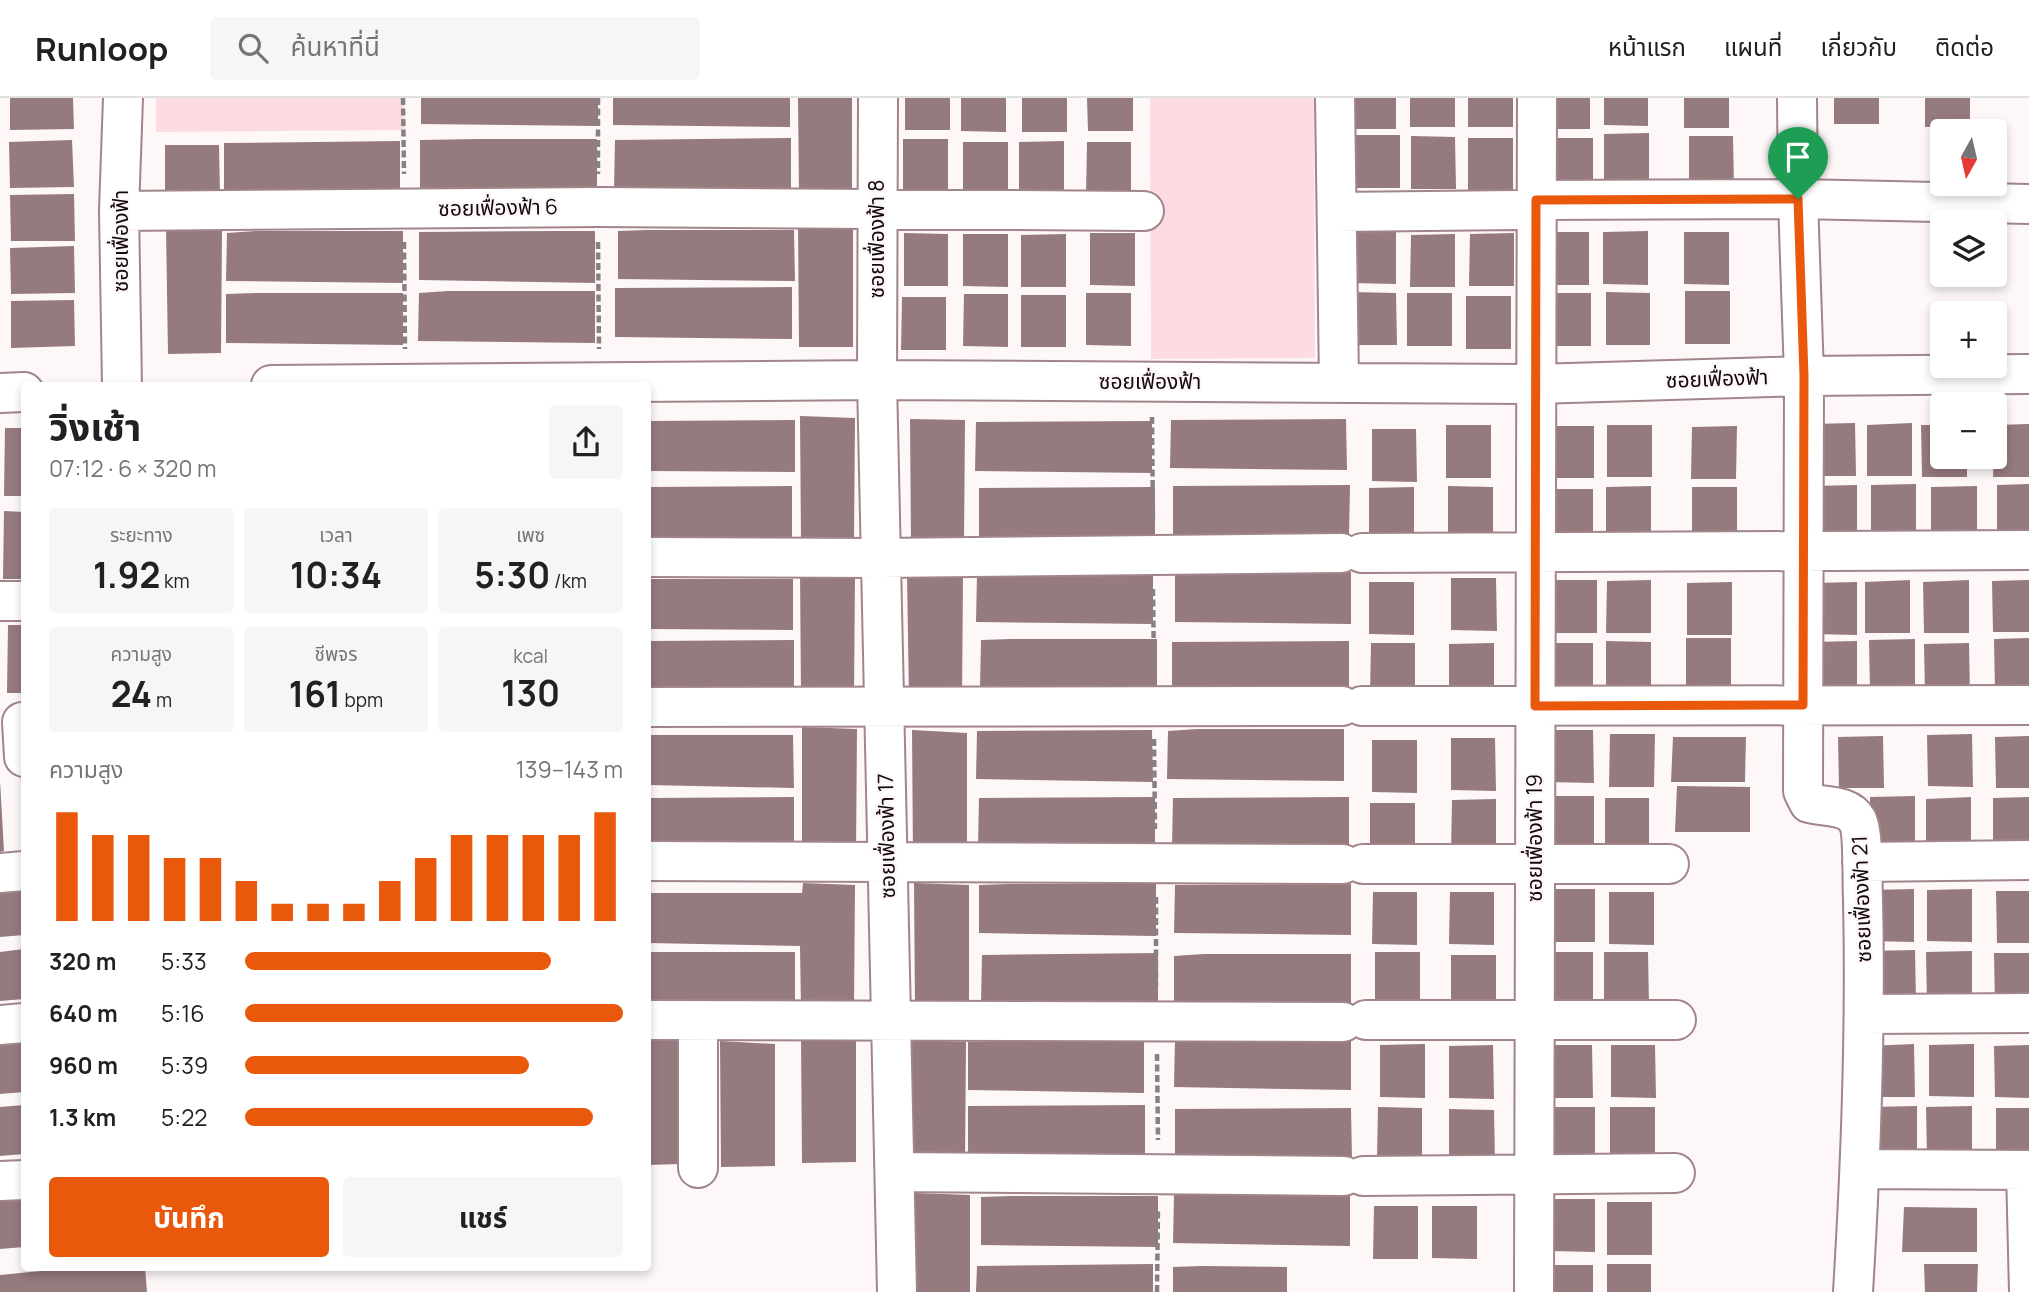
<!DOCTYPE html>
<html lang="th">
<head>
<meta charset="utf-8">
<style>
	body { margin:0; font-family:Manrope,"Noto Sans Thai",sans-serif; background:#f6f6f6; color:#202124; height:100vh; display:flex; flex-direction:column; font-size:26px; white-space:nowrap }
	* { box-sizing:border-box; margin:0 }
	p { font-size:23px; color:#757577 }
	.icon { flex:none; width:38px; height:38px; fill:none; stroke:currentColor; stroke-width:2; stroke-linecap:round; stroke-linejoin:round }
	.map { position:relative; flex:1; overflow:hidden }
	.sheet { position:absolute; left:21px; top:284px; width:630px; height:889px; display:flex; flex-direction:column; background:#fff; border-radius:7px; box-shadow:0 4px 10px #0003 }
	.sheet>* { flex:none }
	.needle { width:46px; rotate:188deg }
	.buttons { position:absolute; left:1930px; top:21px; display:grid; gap:14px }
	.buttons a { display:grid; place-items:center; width:77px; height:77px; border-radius:7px; background:#fff; box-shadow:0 4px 10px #0003; font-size:35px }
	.pin { position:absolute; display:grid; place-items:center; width:60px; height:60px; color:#fff; margin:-72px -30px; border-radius:50% 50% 50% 0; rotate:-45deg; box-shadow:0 0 7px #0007 }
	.pin .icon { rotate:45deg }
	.round { display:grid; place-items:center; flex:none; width:74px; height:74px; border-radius:7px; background:#f6f6f6 }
	.headline { display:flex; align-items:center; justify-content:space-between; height:119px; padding:0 28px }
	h1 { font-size:38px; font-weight:700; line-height:52px }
	.figures { display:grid; grid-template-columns:repeat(3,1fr); gap:10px; height:119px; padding:7px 28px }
	.figures div { display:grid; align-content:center; border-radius:7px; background:#f6f6f6; text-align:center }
	.figures b { font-size:35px; font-weight:700 }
	.figures small { font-size:19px; font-weight:400 }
	.figures p { font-size:19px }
	.chart { height:196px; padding:14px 28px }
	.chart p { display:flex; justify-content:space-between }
	.chart svg { width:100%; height:126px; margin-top:7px; stroke:#ea580c; stroke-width:6 }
	.cta { display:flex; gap:14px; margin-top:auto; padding:14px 28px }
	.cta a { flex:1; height:80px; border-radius:7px; background:#ea580c; color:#fff; font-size:28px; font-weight:700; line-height:80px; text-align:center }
	.cta a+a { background:#f6f6f6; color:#202124 }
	ul { padding:0 28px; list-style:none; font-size:23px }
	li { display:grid; grid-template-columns:112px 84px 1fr; align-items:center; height:52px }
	li i { height:18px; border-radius:9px; background:#ea580c }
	header { display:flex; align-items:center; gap:42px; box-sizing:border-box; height:98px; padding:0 35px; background:#fff; border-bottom:2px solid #e0e0e0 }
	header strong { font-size:33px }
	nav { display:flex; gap:38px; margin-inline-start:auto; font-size:24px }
	.search { width:490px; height:63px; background:#f6f6f6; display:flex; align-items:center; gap:18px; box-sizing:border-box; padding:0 24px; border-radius:7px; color:#757577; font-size:26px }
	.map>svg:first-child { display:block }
	.green { fill:#fcdce1 }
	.building { fill:#957a7e }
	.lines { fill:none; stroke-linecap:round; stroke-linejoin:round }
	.minor-casing { stroke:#a1858a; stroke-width:42 }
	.path { stroke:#898082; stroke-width:4.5; stroke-dasharray:7 3.5; stroke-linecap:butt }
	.minor { stroke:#fff; stroke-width:38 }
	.route-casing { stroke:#fff; stroke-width:14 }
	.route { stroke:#ea580c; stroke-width:9 }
	.labels { text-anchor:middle; stroke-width:5; stroke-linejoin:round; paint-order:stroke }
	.street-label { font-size:21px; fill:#13090b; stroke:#fef7f8 }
</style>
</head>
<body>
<header>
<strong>Runloop</strong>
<div class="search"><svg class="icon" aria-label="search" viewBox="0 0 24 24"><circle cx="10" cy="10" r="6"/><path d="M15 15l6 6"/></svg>ค้นหาที่นี่</div>
<nav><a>หน้าแรก</a><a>แผนที่</a><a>เกี่ยวกับ</a><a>ติดต่อ</a></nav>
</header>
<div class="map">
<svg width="2029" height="1194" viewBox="0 0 2029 1194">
	<rect width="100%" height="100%" fill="#fef7f8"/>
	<!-- green -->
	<path class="green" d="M156,0H404L405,32L156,34Z
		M1150,0H1314L1315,260L1151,261Z"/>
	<!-- building -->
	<path class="building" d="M10,0H73L74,31L10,32Z
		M421,0H598V28L421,26Z
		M613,0H790V29L613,27Z
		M798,0H852V97L799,98Z
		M905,0H950V32H905Z
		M961,0H1006V34L961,33Z
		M1022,0H1067V34H1022Z
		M1087,0H1133V33H1088Z
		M1351,0H1396V31H1351Z
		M1410,0H1455V29H1410Z
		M1468,0H1513V29H1468Z
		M1545,0H1590V31H1545Z
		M1604,0H1648V28L1604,27Z
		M1684,0H1729V30H1684Z
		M1834,0H1879V26H1834Z
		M1925,0H1970V29H1925Z
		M1649,35V89L1604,88V36Z
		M1355,37H1400V90H1355Z
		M1411,38L1455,39L1456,91H1411Z
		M1689,38H1733L1734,90H1689Z
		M791,40V92L614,90L615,42Z
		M1468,40H1513V93H1468Z
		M1549,40H1593V92H1549Z
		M479,41H597V93L420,91V42Z
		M903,41H948V94L903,93Z
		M72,42L74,89L10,90L9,44Z
		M400,43V95L224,93V45Z
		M1064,43V96H1019V44Z
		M963,44H1008V97L963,96Z
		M1087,44H1131V96H1086Z
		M165,47H219L220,97H165Z
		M74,96L75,143H11L10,97Z
		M798,124L853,126V249H799Z
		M166,130L222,132L221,255L168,256Z
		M647,132H794L795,183L618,181V133Z
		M256,133H403V185L226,183L227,135Z
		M561,133H595V185L419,182V134Z
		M1352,133H1396V186L1351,185Z
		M1648,133V187L1603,186V134Z
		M1545,134H1589V187H1544Z
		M1684,134H1729V187L1684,186Z
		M904,135L948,136V188H904Z
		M1090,135H1135V188L1090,187Z
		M1514,135V188H1469L1470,136Z
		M963,136H1008V189L963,188Z
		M1066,136V189H1021V137Z
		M1455,136V189H1410L1411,137Z
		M74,148L75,195L11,196L10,150Z
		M792,189V241L615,239V190Z
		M448,193H595V245L418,243L419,195Z
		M1685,193H1730V246H1685Z
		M1351,194L1396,195L1397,247H1351Z
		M1606,194L1650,195V247H1606Z
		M256,195H403V247L226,245V196Z
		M1086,195H1131V248L1086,247Z
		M1407,195H1452V248H1407Z
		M1546,195H1591V248H1546Z
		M964,196H1008V249L963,248Z
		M1021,197H1066V249H1021Z
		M1466,198H1511V251H1466Z
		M902,199H946V252H901Z
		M74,202L75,248L11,250V203Z
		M800,318L855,320L854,442L801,443Z
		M910,321L965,322L964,445L911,446Z
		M1346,321L1347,372L1170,370L1171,322Z
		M795,322V374L648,373V323Z
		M1152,323V375L975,373L976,324Z
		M1855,325L1856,378H1811L1810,326Z
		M1912,325V378H1867V327Z
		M2029,326V379H1993L1995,327Z
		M1446,327H1491V380H1446Z
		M1607,327H1652V379H1607Z
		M1921,327H1942V359H1967V379H1922Z
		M1549,328H1594V380H1549Z
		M1737,328L1736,381H1691L1692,329Z
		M5,330H24V398H4Z
		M1372,331H1416L1417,384L1372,383Z
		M1916,386V439L1871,438V387Z
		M2029,386V439H1997V387Z
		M1350,387L1349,439L1173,437V388Z
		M1857,387V440L1812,439V388Z
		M792,388V440L648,439V389Z
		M1448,388L1493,389V441H1448Z
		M1651,388V441H1606V389Z
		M1977,388V441L1931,440V389Z
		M1155,389V441L979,438V390Z
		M1414,389V442H1369V390Z
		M1692,389H1737V442L1692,441Z
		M1549,391H1593V443H1548Z
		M4,413L24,414V481H3Z
		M800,473L855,475L854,598H801Z
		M1351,474V526L1175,524V476Z
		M1153,475V526L976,524L977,476Z
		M907,476L963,478L962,601L909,602Z
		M1451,480H1496L1497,533L1451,532Z
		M648,481H793V532L648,531Z
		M1552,482H1597V535H1552Z
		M1651,482V535H1606L1607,483Z
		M1910,482V535H1865V484Z
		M1969,482V535H1924L1923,484Z
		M2029,482V534H1993L1992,483Z
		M1369,484H1414V537L1369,536Z
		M1732,484V537H1687V485Z
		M1857,484V537L1812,536V485Z
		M8,527H24V595H7Z
		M1686,540H1731V593L1686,592Z
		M2029,540V593H1995L1994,541Z
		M1011,541H1157V593L980,590L981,542Z
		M1915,541V594L1870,593L1869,542Z
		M794,542V594L648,592V543Z
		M1349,543V594L1172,592V544Z
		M1606,543L1651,544V596H1606Z
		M1857,543V595H1812L1811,544Z
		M1371,545H1415V598L1370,597Z
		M1494,545V599L1449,598V546Z
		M1547,545H1593V597H1547Z
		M1969,545L1970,598L1925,597L1924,546Z
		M802,629L857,631L856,754H802Z
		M1197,631H1344V683L1167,681L1168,633Z
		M912,632L967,635V757L913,758Z
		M1152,632L1153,684L976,681L977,633Z
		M1549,632H1593L1594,685L1548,684Z
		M1610,636H1655L1654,689H1609Z
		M1972,636L1973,689L1928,688L1927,637Z
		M648,637H793L794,690L648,687Z
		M1883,638L1884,690H1839L1838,639Z
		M2029,638V690H1996L1995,639Z
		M1673,639H1746L1745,684H1671Z
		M1451,640H1495L1496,693L1451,692Z
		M1372,642H1417V695L1372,694Z
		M0,683L4,753L0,754Z
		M1677,688L1750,689V734H1675Z
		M1549,698H1594V751H1549Z
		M1915,698V751H1870V699Z
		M794,699V751L648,750V700Z
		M1155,699V751L978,749L979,700Z
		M1349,699V751L1172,748L1173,700Z
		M1971,699V752H1926V701Z
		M2029,699V751H1993V700Z
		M1605,700H1649V753H1605Z
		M1496,701V754H1451L1452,702Z
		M1370,705H1415V758H1370Z
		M803,785L855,787L854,910H801L800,848L648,845V795H802Z
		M914,785L969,787V910L915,911Z
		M1009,786H1156V838L979,835V787Z
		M1351,786V837L1174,835L1175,787Z
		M24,787V837L0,839V790Z
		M1550,791H1595V844H1550Z
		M1914,791V844L1869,843V792Z
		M1972,791V844L1927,843V792Z
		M1996,793H2029V845H1997Z
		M1373,794H1417V847L1372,846Z
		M1450,794H1494V847L1449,846Z
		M1609,794H1654V847L1609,846Z
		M24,851V901L0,903V854Z
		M1915,852L1916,905L1870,904V853Z
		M1972,853V906L1927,905L1926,854Z
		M648,854H795V906L648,904Z
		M1375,854H1420V907H1375Z
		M1548,854H1593V907L1548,906Z
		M1604,854H1648L1649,907L1604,906Z
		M1158,855V907L981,905L982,857Z
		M1994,855H2029V907H1995Z
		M1204,856H1351V908L1174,906V858Z
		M1451,857H1496V910L1451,909Z
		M801,939L856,941V1064L802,1065Z
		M1351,940V992L1174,989L1175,941Z
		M648,942L680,943V1066L648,1067Z
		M911,942L966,944L965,1066L912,1067Z
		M720,943L775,946V1068L721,1069Z
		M1028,943H1144V995L968,992V944Z
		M24,944V994L0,996V947Z
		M1425,946V1000L1380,999V947Z
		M1914,946L1915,999H1869V948Z
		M1974,946V999L1929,998V947Z
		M1493,947L1494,1001L1449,1000V948Z
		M1548,947H1592L1593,1000H1548Z
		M1611,947H1655L1656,1000L1611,999Z
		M2029,947V1000L1995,999L1994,948Z
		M24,1007V1056L0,1058V1009Z
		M1145,1007V1059L968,1056V1008Z
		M1917,1008V1061L1872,1060V1009Z
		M1972,1008V1061L1927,1060L1926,1009Z
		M1378,1009L1422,1010V1062H1377Z
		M1551,1009H1595V1062L1550,1061Z
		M1610,1009H1655V1062L1610,1061Z
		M1351,1010L1352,1062L1175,1059V1011Z
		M1996,1010H2029V1062H1996Z
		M1449,1011L1494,1012L1495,1064H1449Z
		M915,1095L970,1097V1194H916Z
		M1350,1096V1148L1173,1145L1174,1097Z
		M1011,1098H1158V1149L981,1147V1099Z
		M24,1100V1149L0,1151V1103Z
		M1550,1101H1595V1154L1550,1153Z
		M1607,1104H1652V1157H1607Z
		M1374,1108H1418V1161H1373Z
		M1432,1108H1477V1161L1432,1160Z
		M1904,1109L1977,1110V1154H1902Z
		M1153,1166V1194H976L977,1168Z
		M1607,1166H1651V1194H1607Z
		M1924,1166H1978L1977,1194H1925Z
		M1549,1167H1593V1194H1549Z
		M1202,1168L1287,1169V1194H1173V1169Z
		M81,1169H145L147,1194H0V1177Z"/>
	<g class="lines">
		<!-- minor casing -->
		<g class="minor-casing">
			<path id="minor" d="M878,0L877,282L897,1194
				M1335,0L1339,284
				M1797,0L1798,101L1804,278L1803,693L1809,705C1824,709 1848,706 1857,722C1864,733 1862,786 1863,801C1866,933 1861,1063 1853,1194
				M1536,102L1798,101L2029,106
				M119,113L598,109L1144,113
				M1337,114L1517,112
				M122,287L119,113L123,0
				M271,287L877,282L1535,286L1804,278L2029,276
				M0,295L24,294
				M1362,455L2029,452
				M648,459L881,460L1341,455
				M0,503H24
				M1362,608L2029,607
				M648,609L1342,608
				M22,624L24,659
				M648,763L1343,766
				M1862,764L2029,762
				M1363,766H1669
				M0,775L24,773
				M1866,916L2029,915
				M648,922L1343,924
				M1366,922H1676
				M0,927L24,925
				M698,1070V923
				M1861,1071L2029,1072
				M2026,1072L2029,1194
				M895,1074L1344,1078
				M1363,1078L1675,1075
				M0,1083L24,1082
				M1534,1194L1537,0"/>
		</g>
		<!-- path -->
		<path class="path" d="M403,0L404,76
			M598,0V76
			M404,144L405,251
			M598,144L599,251
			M1152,319L1153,423
			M1153,491L1154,573
			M1154,641L1155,731
			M1156,799V888
			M1157,956L1158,1042
			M1157,1194L1158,1110"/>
		<!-- minor -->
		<use href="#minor" class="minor"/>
	</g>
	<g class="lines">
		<!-- route casing -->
		<g class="route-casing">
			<path id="route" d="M1798,101L1804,278L1803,607L1535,608L1536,102Z"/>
		</g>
		<!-- route -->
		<use href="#route" class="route"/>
	</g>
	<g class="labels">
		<!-- street labels -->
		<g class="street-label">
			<text transform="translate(498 110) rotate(-1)" y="7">ซอยเฟื่องฟ้า 6</text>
			<text transform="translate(877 141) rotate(-90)" y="7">ซอยเฟื่องฟ้า 8</text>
			<text transform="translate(121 143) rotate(-90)" y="7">ซอยเฟื่องฟ้า</text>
			<text transform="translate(1717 281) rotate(-2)" y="7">ซอยเฟื่องฟ้า</text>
			<text x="1150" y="291">ซอยเฟื่องฟ้า</text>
			<text transform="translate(887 738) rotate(-91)" y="7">ซอยเฟื่องฟ้า 17</text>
			<text transform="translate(1535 740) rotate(-90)" y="7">ซอยเฟื่องฟ้า 19</text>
			<text transform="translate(1862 801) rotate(-92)" y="7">ซอยเฟื่องฟ้า 21</text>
		</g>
	</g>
</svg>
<div class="buttons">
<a><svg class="needle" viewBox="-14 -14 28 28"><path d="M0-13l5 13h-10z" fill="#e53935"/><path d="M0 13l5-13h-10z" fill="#757577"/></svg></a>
<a><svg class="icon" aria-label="layers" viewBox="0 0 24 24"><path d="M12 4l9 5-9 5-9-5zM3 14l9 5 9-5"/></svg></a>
<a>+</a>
<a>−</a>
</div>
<div class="pin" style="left:1798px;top:101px;background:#1e9e55"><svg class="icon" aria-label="arrive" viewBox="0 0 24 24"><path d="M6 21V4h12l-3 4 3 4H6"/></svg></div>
<section class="sheet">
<div class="headline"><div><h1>วิ่งเช้า</h1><p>07:12 · 6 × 320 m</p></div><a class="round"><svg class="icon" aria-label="share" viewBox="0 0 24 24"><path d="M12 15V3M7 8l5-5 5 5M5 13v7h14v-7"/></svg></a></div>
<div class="figures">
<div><p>ระยะทาง</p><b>1.92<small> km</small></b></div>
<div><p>เวลา</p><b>10:34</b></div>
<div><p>เพซ</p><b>5:30<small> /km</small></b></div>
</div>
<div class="figures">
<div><p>ความสูง</p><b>24<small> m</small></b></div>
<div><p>ชีพจร</p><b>161<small> bpm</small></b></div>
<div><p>kcal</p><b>130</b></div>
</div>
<div class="chart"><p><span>ความสูง</span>139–143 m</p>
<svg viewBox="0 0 160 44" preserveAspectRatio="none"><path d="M5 44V6M15 44V14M25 44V14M35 44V22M45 44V22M55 44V30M65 44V38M75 44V38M85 44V38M95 44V30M105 44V22M115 44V14M125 44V14M135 44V14M145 44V14M155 44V6"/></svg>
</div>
<ul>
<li><b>320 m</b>5:33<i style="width:81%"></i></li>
<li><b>640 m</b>5:16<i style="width:100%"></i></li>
<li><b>960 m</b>5:39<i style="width:75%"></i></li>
<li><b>1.3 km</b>5:22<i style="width:92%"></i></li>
</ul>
<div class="cta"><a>บันทึก</a><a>แชร์</a></div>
</section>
</div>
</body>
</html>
